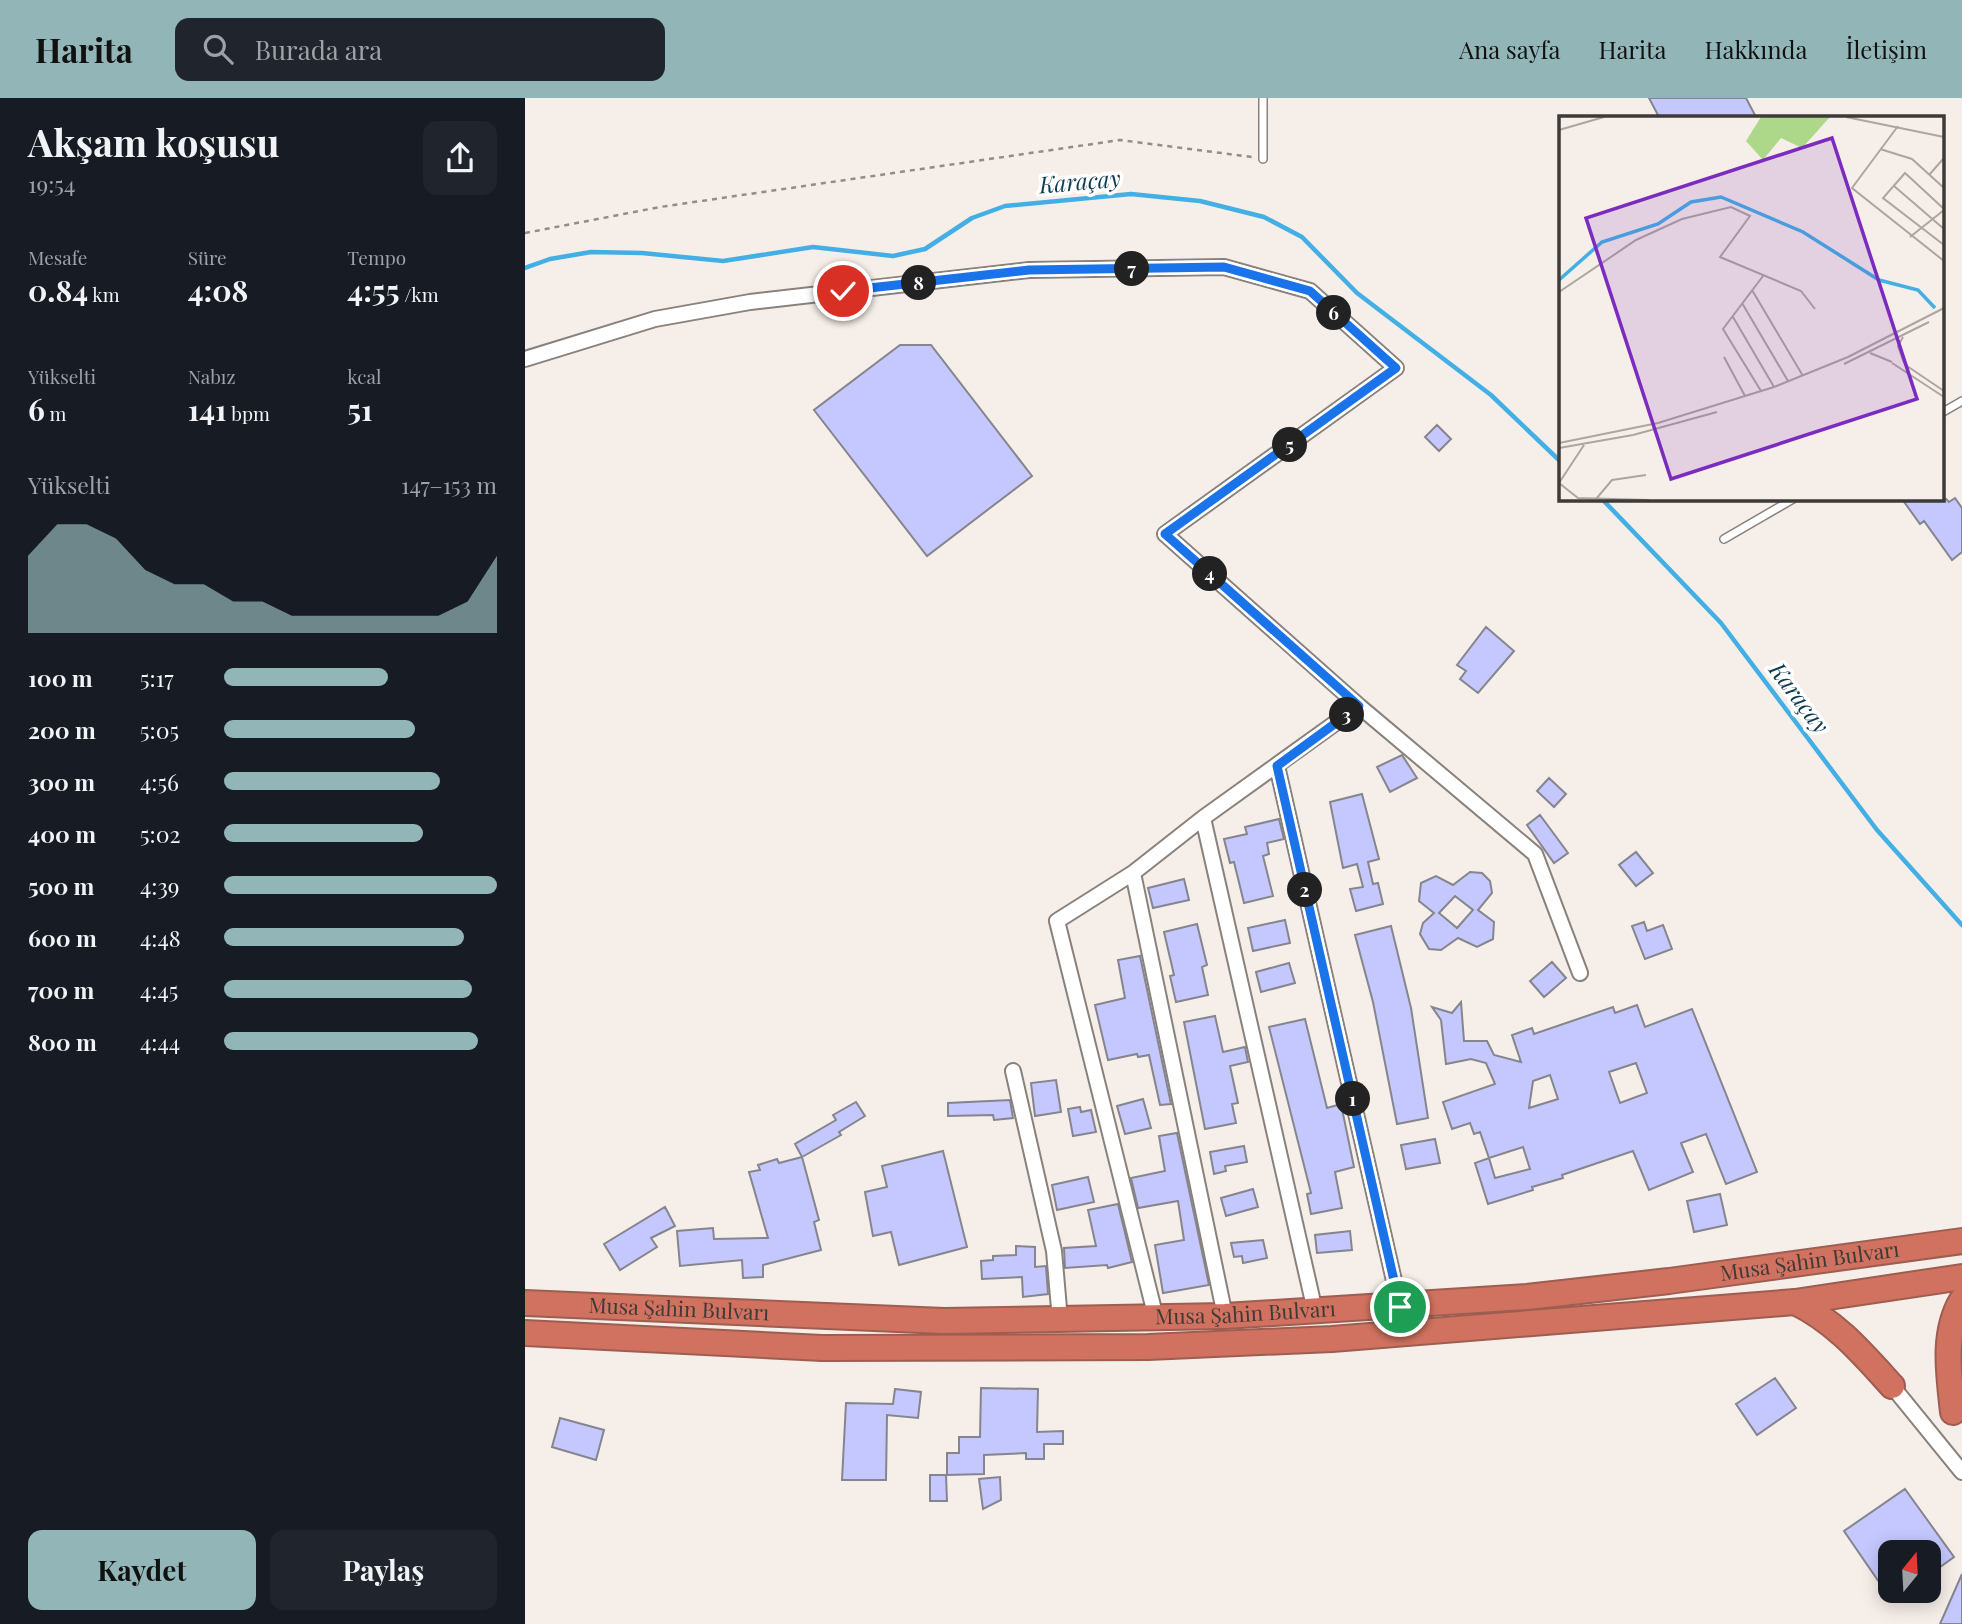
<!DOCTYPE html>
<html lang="tr">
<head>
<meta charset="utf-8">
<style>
	body { margin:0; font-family:"Playfair Display",serif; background:#20242c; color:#f1f3f6; height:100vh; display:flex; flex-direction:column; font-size:26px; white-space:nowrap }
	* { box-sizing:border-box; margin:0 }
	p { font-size:23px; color:#9ea1a6 }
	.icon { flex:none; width:38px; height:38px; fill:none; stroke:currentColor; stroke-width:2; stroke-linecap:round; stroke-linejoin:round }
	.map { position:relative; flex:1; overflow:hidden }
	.panel { display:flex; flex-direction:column; background:#171b24; width:525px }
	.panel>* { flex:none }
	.needle { width:46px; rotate:18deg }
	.fabs { position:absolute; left:1353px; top:1442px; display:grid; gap:14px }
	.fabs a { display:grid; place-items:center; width:63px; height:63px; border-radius:14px; background:#171b24; box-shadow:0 4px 18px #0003; font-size:35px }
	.pin { position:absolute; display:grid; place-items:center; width:60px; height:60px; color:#fff; margin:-30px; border:4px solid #fff; border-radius:50%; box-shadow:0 2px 7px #0007 }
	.km { position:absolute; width:35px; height:35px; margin:-18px; border-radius:50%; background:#222; color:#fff; font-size:19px; line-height:35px; text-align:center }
	.round { display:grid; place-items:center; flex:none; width:74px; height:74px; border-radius:14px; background:#20242c }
	.summary { display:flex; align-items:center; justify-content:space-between; height:119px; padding:0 28px }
	h1 { font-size:38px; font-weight:700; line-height:52px }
	.stats { display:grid; grid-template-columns:repeat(3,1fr); gap:10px; height:119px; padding:7px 28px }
	.stats div { display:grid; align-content:center }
	.stats b { font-size:30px; font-weight:700 }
	.stats small { font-size:19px; font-weight:400 }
	.stats p { font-size:19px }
	.chart { height:196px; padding:14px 28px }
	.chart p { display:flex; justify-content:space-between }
	.chart svg { width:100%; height:126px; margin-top:7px; fill:#92b5b7; opacity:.7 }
	.primary-button { display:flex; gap:14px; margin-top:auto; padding:14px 28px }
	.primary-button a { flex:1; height:80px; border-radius:14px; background:#92b5b7; color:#111; font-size:28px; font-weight:700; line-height:80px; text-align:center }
	.primary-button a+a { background:#20242c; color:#f1f3f6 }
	ul { padding:0 28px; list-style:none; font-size:23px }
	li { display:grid; grid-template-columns:112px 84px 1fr; align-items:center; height:52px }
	li i { height:18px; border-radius:9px; background:#92b5b7 }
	header { display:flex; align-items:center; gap:42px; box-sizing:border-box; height:98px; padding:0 35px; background:#92b5b7; color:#111 }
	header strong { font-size:33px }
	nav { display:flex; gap:38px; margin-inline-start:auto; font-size:24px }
	.search { width:490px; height:63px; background:#20242c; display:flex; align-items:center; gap:18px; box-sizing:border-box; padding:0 24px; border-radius:14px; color:#9ea1a6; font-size:26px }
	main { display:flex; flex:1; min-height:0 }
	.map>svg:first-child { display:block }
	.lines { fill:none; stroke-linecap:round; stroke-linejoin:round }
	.stream { stroke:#43afe4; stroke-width:4.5 }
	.building { fill:#c5c8fe; stroke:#85858d; stroke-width:2; fill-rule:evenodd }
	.lane-casing { stroke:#89817c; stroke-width:10 }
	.street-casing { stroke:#89817c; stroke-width:18 }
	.highway-casing { stroke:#9d5e51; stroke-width:28 }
	.path { stroke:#928d88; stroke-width:2.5; stroke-dasharray:5 5; stroke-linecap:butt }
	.lane { stroke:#fff; stroke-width:7 }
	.street { stroke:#fff; stroke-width:14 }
	.highway { stroke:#d0725f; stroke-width:24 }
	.route-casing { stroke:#fff; stroke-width:14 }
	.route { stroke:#1a73e8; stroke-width:9 }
	.labels { text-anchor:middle; stroke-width:7; stroke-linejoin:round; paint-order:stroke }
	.street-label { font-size:21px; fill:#3d3a37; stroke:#fff }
	.water-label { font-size:23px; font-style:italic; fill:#0d3b51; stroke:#fff }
	.inset-river { fill:none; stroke:#43afe4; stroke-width:3.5 }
	.inset-road { fill:none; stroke:#aca6a1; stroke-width:2 }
	.view { fill:#7b2cbf; fill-opacity:0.15; stroke:#7b2cbf; stroke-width:3.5 }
	.inset-edge { fill:none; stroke:#3d3a37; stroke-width:3.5 }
</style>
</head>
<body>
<header>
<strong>Harita</strong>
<div class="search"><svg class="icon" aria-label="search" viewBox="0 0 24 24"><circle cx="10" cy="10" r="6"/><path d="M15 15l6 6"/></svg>Burada ara</div>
<nav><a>Ana sayfa</a><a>Harita</a><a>Hakkında</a><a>İletişim</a></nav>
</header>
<main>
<section class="panel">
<div class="summary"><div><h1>Akşam koşusu</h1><p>19:54</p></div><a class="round"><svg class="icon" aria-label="share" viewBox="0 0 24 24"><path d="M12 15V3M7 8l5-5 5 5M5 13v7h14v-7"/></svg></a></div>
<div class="stats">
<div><p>Mesafe</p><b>0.84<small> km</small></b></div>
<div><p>Süre</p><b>4:08</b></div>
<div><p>Tempo</p><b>4:55<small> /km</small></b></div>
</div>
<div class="stats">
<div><p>Yükselti</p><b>6<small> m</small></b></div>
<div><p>Nabız</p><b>141<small> bpm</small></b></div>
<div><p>kcal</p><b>51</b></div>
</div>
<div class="chart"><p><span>Yükselti</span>147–153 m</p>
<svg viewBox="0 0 160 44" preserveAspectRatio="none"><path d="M0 44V17L10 6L20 6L30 11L40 22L50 27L60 27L70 33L80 33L90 38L100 38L110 38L120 38L130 38L140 38L150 33L160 17V44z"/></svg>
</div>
<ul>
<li><b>100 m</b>5:17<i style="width:60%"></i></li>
<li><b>200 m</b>5:05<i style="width:70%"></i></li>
<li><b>300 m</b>4:56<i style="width:79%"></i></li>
<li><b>400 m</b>5:02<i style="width:73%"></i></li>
<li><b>500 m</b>4:39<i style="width:100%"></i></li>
<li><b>600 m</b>4:48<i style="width:88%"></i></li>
<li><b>700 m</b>4:45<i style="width:91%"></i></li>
<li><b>800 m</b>4:44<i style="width:93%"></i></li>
</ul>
<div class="primary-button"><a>Kaydet</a><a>Paylaş</a></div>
</section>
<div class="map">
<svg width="1437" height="1526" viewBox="0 0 1437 1526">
	<rect width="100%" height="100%" fill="#f6eee8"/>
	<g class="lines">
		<!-- stream -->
		<path class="stream" d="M0,170L25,161L66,154L117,155L198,163L288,149L368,158L400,151L447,120L480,108L606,96L675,103L739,119L777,139L832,195L966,297L1036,364
			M1077,401L1196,525L1352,732L1437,827"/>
	</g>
	<!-- building -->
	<path class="building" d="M1124,0H1221L1231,19H1134Z
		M375,247H406L507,378L402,458L289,312Z
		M912,327L926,341L914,353L900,339Z
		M1430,400L1437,410V454L1427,462L1399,423L1395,426L1377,401H1421L1424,404Z
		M961,529L989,553L953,595L935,581L941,573L932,567Z
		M877,657L892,680L865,694L852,669Z
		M1024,680L1041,696L1029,709L1012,693Z
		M837,696L854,761L843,764L848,786L853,785L858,806L831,813L825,791L838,789L832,766L818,770L805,704Z
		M1015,717L1043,755L1029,765L1002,727Z
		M754,721L759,741L742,745L744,756L738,758L748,798L719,805L709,764L705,765L699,741L722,736L720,729Z
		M1111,754L1128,775L1111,788L1094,767Z
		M945,774L957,775L965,783L967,795L953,812L969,824L968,841L952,849L933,840L916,852L904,851L895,836L898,825L909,815L894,803L896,785L911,778L928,787ZM930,798L948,812L932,830L914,815Z
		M659,781L664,802L628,810L623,790Z
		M760,822L765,845L728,853L723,830Z
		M1119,824L1122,833L1138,827L1147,851L1120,861L1107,828Z
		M672,826L682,867L677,869L683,897L651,904L645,878L649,877L639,834Z
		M866,828L886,910L903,1020L872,1026L848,904L830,837Z
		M615,858L646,1006L635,1007L624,957L613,959L612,956L583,962L570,907L600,900L593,862Z
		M1027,864L1041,880L1019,899L1005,883Z
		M764,865L770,885L736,894L731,874Z
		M936,904L939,943H962L969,957L996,964L987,937L1007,930L1009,936L1088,909L1090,915L1112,907L1120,929L1167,911L1232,1074L1201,1086L1181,1036L1156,1045L1168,1074L1124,1092L1108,1053L1037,1077L1038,1080L1007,1089L1008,1092L963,1106L950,1065L964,1060L970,1080L1005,1071L998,1049L964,1060L955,1034L949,1036L945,1025L927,1031L918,1004L970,986L961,965L946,961L921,966L916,922L907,909L927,915ZM1111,965L1122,995L1095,1005L1084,974ZM1025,977L1033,1001L1004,1010L1008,983Z
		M690,918L698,954L720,949L723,964L705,968L713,1005L707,1006L711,1025L680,1031L659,924Z
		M780,921L802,1010L816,1006L829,1069L810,1074L817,1110L786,1116L782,1096L786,1095L744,929Z
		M531,982L536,1014L510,1018L506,985Z
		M618,1001L626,1030L600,1036L592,1008Z
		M485,1002L488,1020L469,1022L468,1017L423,1018V1005Z
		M331,1004L340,1018L314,1034L316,1037L277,1059L270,1046L311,1022L308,1017Z
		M555,1009L556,1014L566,1012L571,1034L548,1038L543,1011Z
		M652,1035L684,1187L638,1195L630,1147L659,1142L653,1103L613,1110L606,1080L640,1073L634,1038Z
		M910,1041L915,1065L881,1071L876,1047Z
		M719,1048L722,1064L700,1068L701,1073L689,1076L685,1054Z
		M418,1053L442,1149L374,1167L366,1134L348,1138L340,1094L362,1089L357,1068Z
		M277,1059L294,1122L289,1124L296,1152L238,1167V1179L218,1180L217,1162L155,1168L152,1133L188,1130L189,1141L243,1140L224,1074L235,1072L233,1067L252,1061L254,1065Z
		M563,1079L569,1104L532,1112L527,1087Z
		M728,1091L733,1109L701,1118L696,1100Z
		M1195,1096L1202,1127L1169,1134L1162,1103Z
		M593,1106L607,1164L583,1170L582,1167L540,1170L539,1150L571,1148L563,1112Z
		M140,1109L150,1128L126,1140L132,1149L95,1172L79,1146Z
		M825,1133L827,1152L792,1155L790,1137Z
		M738,1142L742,1160L718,1165L717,1158L709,1159L706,1145Z
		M491,1148L510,1149V1169L521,1168L523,1196L498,1199L497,1179L457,1181L456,1163L468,1162V1158L491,1157Z
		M1250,1280L1271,1310L1232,1337L1211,1306Z
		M456,1290L513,1291L512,1334L538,1333V1346H519V1361H501V1355L459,1357V1376L422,1377V1355H434V1339H455Z
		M370,1291L396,1294L393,1320L362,1317L361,1382H317L321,1305L368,1306Z
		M35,1320L79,1332L71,1362L27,1349Z
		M405,1377H421L422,1403H405Z
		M475,1379L476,1402L458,1411L454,1381Z
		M1380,1391L1429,1459L1404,1477V1454H1365V1500L1319,1433Z
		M1437,1476V1526H1415Z"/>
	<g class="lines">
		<!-- lane casing -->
		<g class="lane-casing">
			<path id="lane" d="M738,61V0
				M1418,314L1437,303
				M1199,441L1268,401"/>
		</g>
		<!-- street casing -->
		<g class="street-casing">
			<path id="street" d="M0,261L130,221L225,204L504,172L699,169L785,193L871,270L640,436L834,608L1010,756L1055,875
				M752,668L875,1209
				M678,720L790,1213
				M608,775L700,1218
				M488,973L529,1153L535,1222
				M631,1220L532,823L608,775L678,720L834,608
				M1367,1288L1437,1374"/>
		</g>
		<!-- highway casing -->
		<g class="highway-casing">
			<g id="highway">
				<path d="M1270,1204C1311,1224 1337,1255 1367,1288"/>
				<path id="s1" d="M0,1205L419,1223L700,1218L1002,1199L1144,1183L1437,1143"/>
				<path d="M0,1235L297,1250L623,1249L807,1241L1270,1204L1437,1179"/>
				<path d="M1428,1314C1424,1277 1417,1235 1437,1202"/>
			</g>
		</g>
		<!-- path -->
		<path class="path" d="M0,135L135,109L595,42L727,59"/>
		<!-- lane -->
		<use href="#lane" class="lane"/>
		<!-- street -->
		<use href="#street" class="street"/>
		<!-- highway -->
		<use href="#highway" class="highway"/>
	</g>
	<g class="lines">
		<!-- route casing -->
		<g class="route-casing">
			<path id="route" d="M318,193L504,172L699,169L785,193L871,270L640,436L834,608L752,668L875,1209"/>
		</g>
		<!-- route -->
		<use href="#route" class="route"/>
	</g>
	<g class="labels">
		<!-- street labels -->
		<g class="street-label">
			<text dy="7" stroke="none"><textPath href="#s1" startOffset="1288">Musa Şahin Bulvarı</textPath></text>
			<text dy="7" stroke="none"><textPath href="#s1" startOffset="154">Musa Şahin Bulvarı</textPath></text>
			<text dy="7" stroke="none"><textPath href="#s1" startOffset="721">Musa Şahin Bulvarı</textPath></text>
		</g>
		<!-- water labels -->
		<g class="water-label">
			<text transform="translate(555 84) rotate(-5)" y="8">Karaçay</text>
			<text transform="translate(1274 600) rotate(53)" y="8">Karaçay</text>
		</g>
	</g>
	<!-- overview -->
	<g transform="translate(1034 18)">
		<rect width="385" height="385" fill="#f6eee8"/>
		<path d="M202,1H271L243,32L222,22L204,44L187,25Z" fill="#aed889"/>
		<path class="inset-river" d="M0,164L43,126L99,108L132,86L162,81L244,116L320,164L359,174L376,192"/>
		<path class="inset-road" d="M287,1L385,21M339,10L293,72L385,145M0,14L45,1M321,33L353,43L385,72M370,59L385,42M335,70L385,113M385,93L346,57L324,82L385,129M351,121L385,94M193,174L244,260M0,176L77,124L123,103L172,91L191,100L161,141L242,175L256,193M183,187L229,265M174,201L215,271M344,221L339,230L345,247M311,237L333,246M165,241L186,280M333,247L385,281M285,248L370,206M345,248L385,275M202,275L164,213L204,160M0,327L99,307L215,271L289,241L385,192M0,332L74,319L158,296M0,367L19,382L90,384M0,367L25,329M37,383L53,364L87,359"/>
		<path class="view" d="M273,22L358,283L112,363L27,102Z"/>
		<rect width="385" height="385" class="inset-edge"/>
	</g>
</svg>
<div class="fabs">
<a><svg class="needle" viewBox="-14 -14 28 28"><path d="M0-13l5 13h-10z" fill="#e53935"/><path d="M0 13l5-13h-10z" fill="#9ea1a6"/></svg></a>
</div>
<div class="pin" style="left:875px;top:1209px;background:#1e9e55"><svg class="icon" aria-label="arrive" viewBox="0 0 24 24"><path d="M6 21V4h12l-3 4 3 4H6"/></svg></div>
<div class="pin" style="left:318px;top:193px;background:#d93025"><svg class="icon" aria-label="check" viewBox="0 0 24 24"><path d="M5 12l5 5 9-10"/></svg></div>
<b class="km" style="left:828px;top:1001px">1</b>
<b class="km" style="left:780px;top:792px">2</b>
<b class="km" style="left:822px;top:617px">3</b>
<b class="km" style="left:685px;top:476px">4</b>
<b class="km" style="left:765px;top:347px">5</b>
<b class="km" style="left:809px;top:215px">6</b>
<b class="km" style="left:607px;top:171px">7</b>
<b class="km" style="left:394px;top:185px">8</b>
</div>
</main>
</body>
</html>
